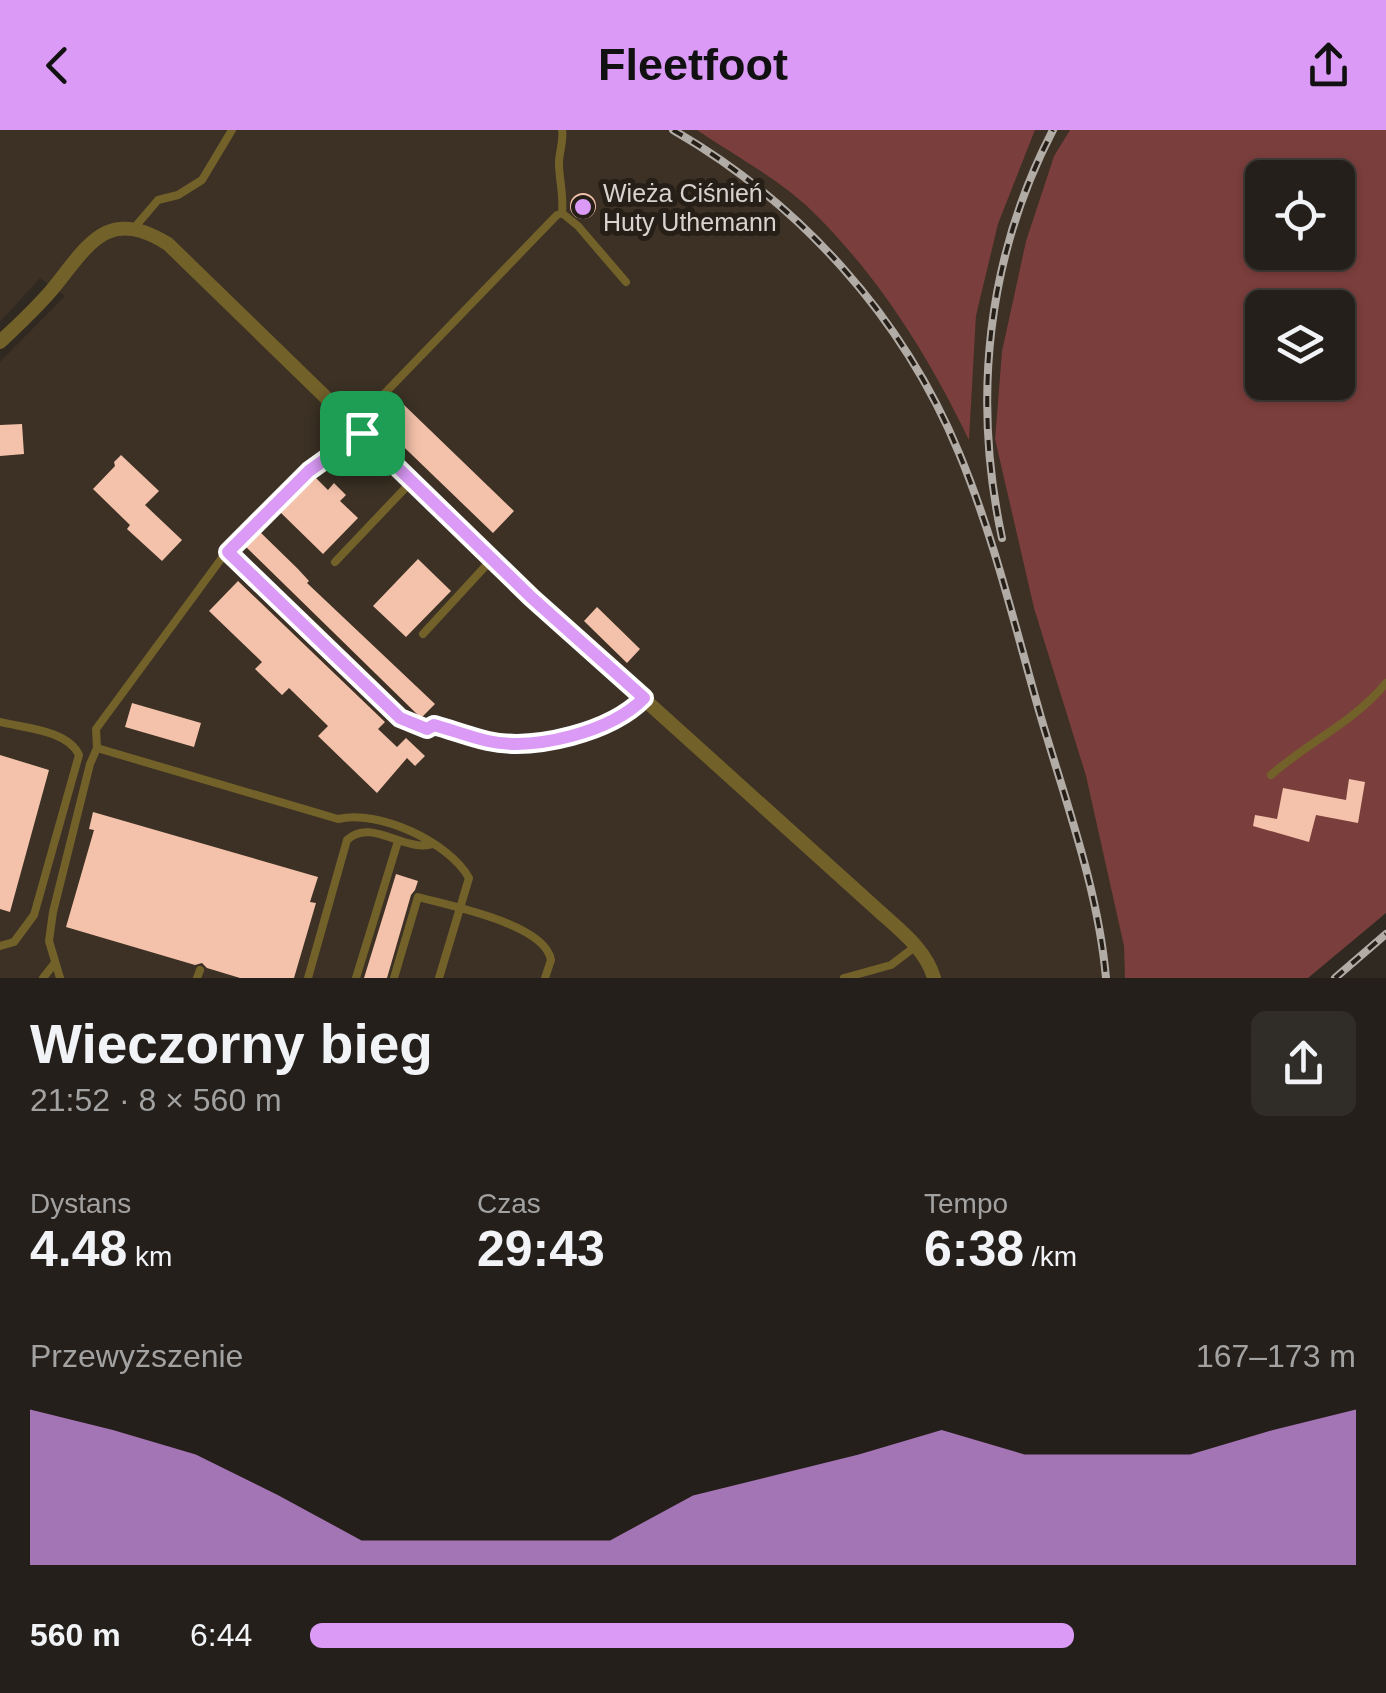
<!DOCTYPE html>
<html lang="pl">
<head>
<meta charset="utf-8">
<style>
	body { margin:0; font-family:Arial,sans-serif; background:#302c27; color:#f1f3f6; height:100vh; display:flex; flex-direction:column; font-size:38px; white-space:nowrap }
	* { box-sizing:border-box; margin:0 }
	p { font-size:32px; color:#a3a2a2 }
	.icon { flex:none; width:55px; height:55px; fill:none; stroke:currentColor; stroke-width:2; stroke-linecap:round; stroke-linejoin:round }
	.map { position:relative; height:848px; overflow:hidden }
	.details { display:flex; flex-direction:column; background:#241f1a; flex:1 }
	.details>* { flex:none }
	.fabs { position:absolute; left:1245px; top:30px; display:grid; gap:20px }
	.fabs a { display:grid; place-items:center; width:110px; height:110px; border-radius:15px; background:#241f1a; box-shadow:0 2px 8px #0004,0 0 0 2px #413d39; font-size:50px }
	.pin { position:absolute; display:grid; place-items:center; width:85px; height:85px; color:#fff; margin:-42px; border-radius:20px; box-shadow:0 5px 15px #0006 }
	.round { display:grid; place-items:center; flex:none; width:105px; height:105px; border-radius:15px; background:#302c27 }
	.head { display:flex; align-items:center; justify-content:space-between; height:170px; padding:0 30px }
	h1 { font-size:55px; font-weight:700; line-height:75px }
	.metrics { display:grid; grid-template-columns:repeat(3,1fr); gap:15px; height:170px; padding:10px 30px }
	.metrics div { display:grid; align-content:center }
	.metrics b { font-size:50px; font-weight:700 }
	.metrics small { font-size:28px; font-weight:400 }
	.metrics p { font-size:28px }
	.chart { height:280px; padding:20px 30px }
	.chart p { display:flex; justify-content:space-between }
	.chart svg { width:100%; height:180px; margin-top:10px; fill:#da9af6; opacity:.7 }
	ul { padding:0 30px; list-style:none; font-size:32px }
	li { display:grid; grid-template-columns:160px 120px 1fr; align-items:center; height:75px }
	li i { height:25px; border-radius:12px; background:#da9af6 }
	header { display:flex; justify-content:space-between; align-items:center; height:130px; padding:0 30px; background:#da9af6; color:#111; font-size:45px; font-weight:700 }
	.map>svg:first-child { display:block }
	.built { fill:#3c3124 }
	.green { fill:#7a3e3c; fill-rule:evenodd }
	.building { fill:#f4c2aa }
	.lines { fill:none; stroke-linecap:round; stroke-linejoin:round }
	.service { stroke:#73612a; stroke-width:8 }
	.minor { stroke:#73612a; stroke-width:14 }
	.rail-casing { stroke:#b2aca7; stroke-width:8 }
	.rail { stroke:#261f18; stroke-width:4; stroke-dasharray:11; stroke-linecap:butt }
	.route-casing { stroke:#fff; stroke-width:20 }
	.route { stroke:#da9af6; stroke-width:12 }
	.poi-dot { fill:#da9af6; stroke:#261f18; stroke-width:4 }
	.labels { text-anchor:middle; stroke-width:10; stroke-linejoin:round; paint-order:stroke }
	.poi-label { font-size:25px; fill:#d8d3cf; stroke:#261f18; text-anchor:start }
</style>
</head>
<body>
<header><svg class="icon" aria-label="back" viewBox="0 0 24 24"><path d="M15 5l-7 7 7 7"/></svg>Fleetfoot<svg class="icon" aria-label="share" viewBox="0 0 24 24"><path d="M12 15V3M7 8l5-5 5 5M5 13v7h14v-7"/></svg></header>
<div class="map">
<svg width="1386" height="848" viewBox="0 0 1386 848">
	<rect width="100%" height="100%" fill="#302922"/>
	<!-- built -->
	<path class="built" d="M0,0H775L878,143L938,237L969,307L976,186L998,94L1035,0H1070L1054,26L1026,111L1002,221L995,309L1140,848H0V232L65,166L40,148L0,192Z"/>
	<!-- green -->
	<path class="green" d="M697,0H1035L998,94L976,186L969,310C928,225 878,145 810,79C781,51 731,23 697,0Z
		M1070,0H1386V783L1308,848H1125L1124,816L1086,646L1034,478L995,309L1002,221L1026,111L1054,26ZM1262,48H1338V122H1262ZM1262,178H1338V252H1262Z"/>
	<!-- building -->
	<path class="building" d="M570 76a13 13 0 1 1 26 0a13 13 0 1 1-26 0Z
		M402,273L514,381L493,403L381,295Z
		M22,294L24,324L0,326V295Z
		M121,325L159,361L145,375L182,410L162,431L127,399L130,395L93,359L115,336L114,332Z
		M314,346L328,360L334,353L346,365L340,371L358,388L323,424L279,381Z
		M259,401L298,439L309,451L307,453L435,574L421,588L245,416Z
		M418,429L451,461L406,507L373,476Z
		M238,451L385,592L378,599L397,617L406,608L425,626L415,636L407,628L377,663L318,606L328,596L289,558L282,565L255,539L262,532L209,481Z
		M597,477L640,519L627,533L584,491Z
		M132,573L201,593L194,617L125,597Z
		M0,625L49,640L10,782L0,779Z
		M1349,649L1365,652L1358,693L1316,685L1309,712L1253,696L1255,685L1277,689L1283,658L1346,670Z
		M93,682L318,747L310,772L316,773L294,848H240L207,838L202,833L195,835L66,797L94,700L89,699Z
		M396,744L418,751L415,760L411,765L387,848H364Z"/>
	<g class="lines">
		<!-- service -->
		<path class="service" d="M562,0C564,12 559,21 559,33C559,50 564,65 562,83
			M134,98L158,70L178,65L202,50L232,0
			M354,295L557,85L562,83L578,96L626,152
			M227,421L400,588L427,599L434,595C452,600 470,607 488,611C534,621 611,602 644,568
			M335,432L412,351
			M423,504L492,429
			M0,592C24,598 68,600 79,625L34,785L14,812L0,816
			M97,618L338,689C378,679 449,712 469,748L439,848
			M1271,645C1308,612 1354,592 1386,553
			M43,848L54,834
			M60,848L49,811L53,782L90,634L97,618L96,599L227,421L309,341L362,303
			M197,848L200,840
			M308,848L347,710C371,687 405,723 433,714
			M356,848L398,711
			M394,848L418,767C450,776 545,794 551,830L545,848
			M844,848L891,835L916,816"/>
		<!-- minor -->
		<path class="minor" d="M0,212C19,194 39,176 55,156C90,112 109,77 168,114L532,468L880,782C901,801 926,820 934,848"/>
		<!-- rail casing -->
		<g class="rail-casing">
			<path id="rail" d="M673,0C800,73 903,187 959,323C994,407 1015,497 1040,584C1065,670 1098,758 1106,848
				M1002,408C972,268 987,127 1053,0
				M1335,848L1386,804"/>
		</g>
		<!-- rail -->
		<use href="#rail" class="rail"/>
	</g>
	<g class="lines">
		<!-- route casing -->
		<g class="route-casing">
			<path id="route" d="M362,303L532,468L644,568C611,602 535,621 488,611C470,607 452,600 434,595L427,599L400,588L228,422L309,341Z"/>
		</g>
		<!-- route -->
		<use href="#route" class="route"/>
	</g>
	<!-- markers -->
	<circle class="poi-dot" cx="583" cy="77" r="10"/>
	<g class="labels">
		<!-- poi labels -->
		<g class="poi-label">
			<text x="603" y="72">Wieża Ciśnień<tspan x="603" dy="29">Huty Uthemann</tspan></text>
		</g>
	</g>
</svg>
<div class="fabs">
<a><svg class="icon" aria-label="locate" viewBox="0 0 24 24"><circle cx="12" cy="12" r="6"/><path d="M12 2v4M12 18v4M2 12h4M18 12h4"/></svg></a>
<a><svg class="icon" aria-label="layers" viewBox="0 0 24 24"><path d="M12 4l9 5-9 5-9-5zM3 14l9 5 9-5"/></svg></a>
</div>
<div class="pin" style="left:362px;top:303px;background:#1e9e55"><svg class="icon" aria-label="arrive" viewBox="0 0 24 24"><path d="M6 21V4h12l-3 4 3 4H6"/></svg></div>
</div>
<section class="details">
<div class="head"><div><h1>Wieczorny bieg</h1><p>21:52 · 8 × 560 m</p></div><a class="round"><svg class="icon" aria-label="share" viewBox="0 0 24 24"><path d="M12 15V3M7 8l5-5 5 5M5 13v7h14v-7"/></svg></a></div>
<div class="metrics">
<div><p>Dystans</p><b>4.48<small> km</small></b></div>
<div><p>Czas</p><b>29:43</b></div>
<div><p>Tempo</p><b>6:38<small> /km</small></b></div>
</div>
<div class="chart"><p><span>Przewyższenie</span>167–173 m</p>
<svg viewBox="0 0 160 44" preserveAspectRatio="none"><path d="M0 44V6L10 11L20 17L30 27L40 38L50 38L60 38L70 38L80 27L90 22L100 17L110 11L120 17L130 17L140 17L150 11L160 6V44z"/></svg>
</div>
<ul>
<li><b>560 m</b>6:44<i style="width:73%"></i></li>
</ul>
</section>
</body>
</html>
